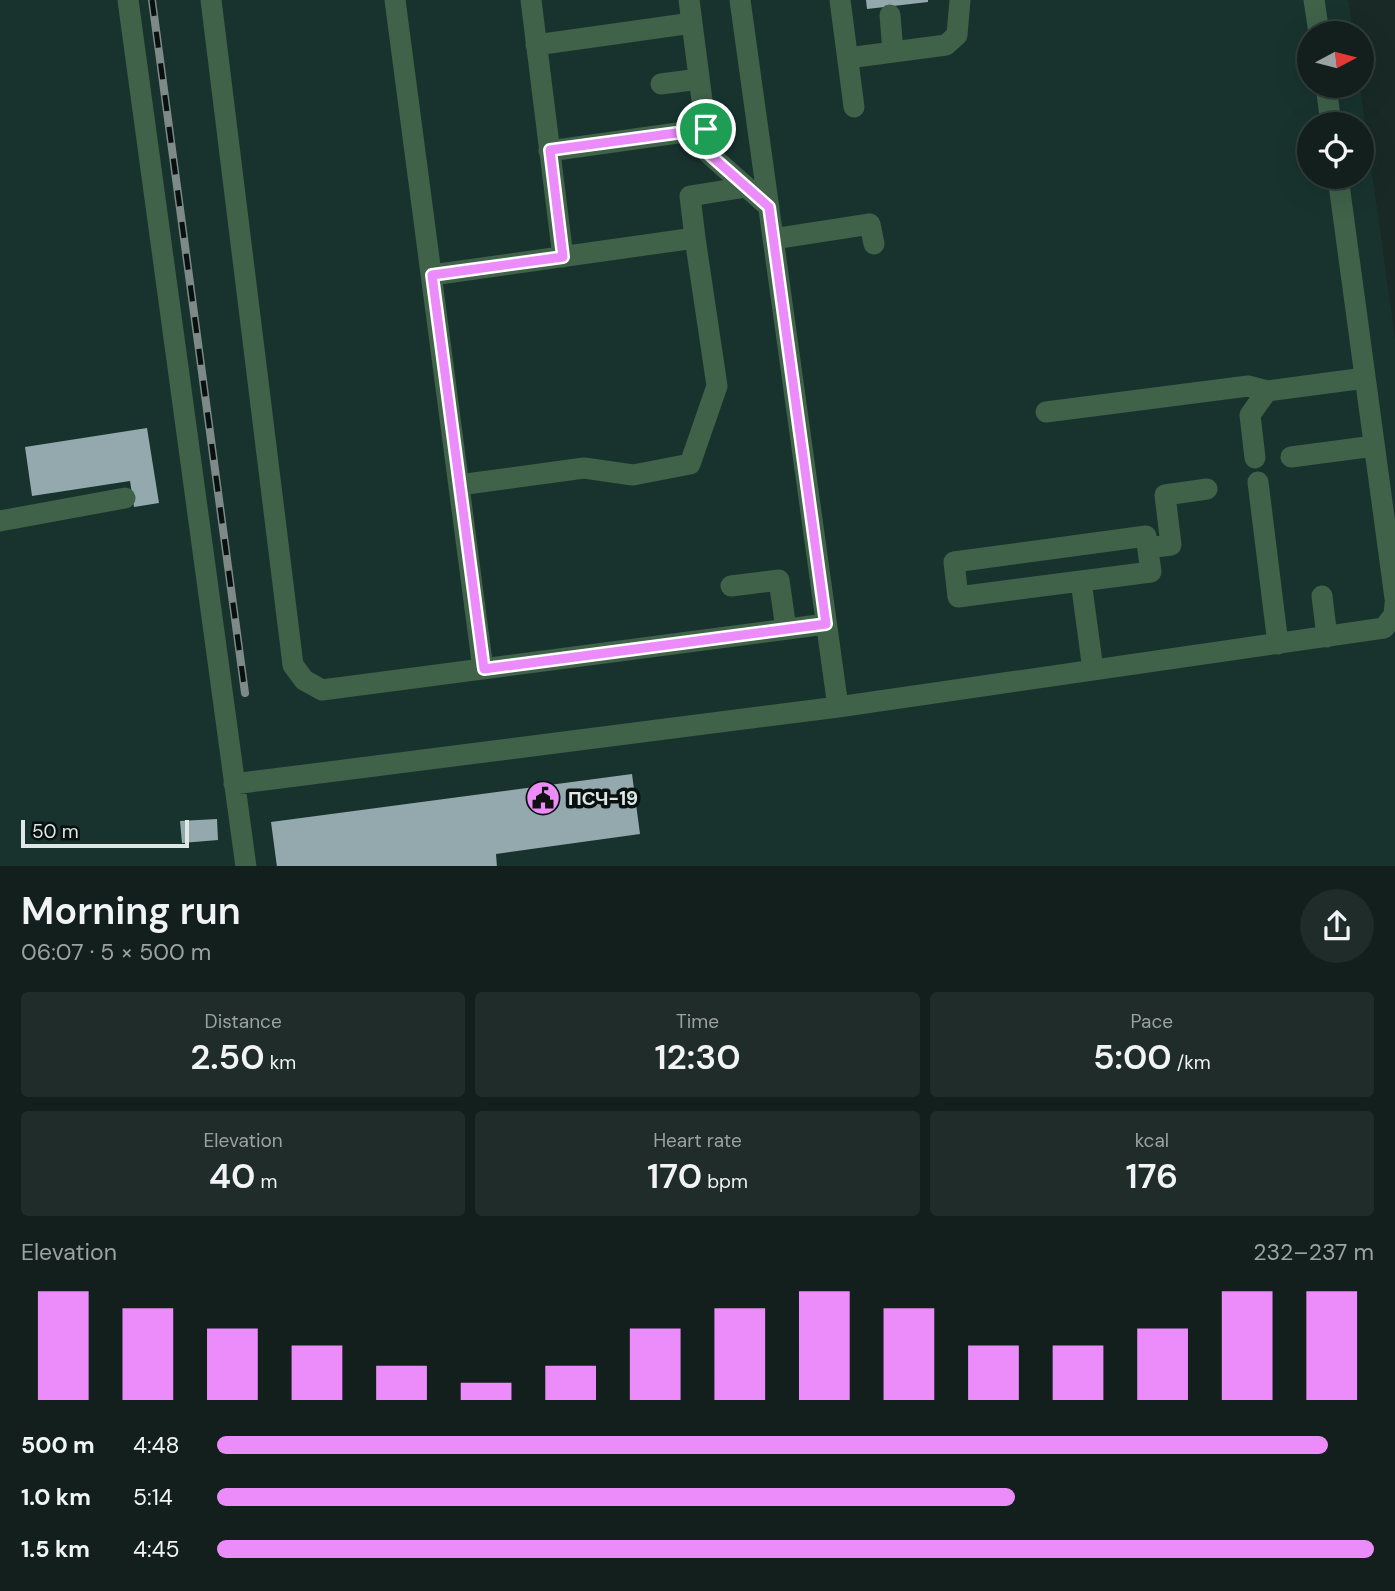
<!DOCTYPE html>
<html lang="en">
<head>
<meta charset="utf-8">
<style>
	body { margin:0; font-family:"DM Sans",sans-serif; background:#1f2c29; color:#f1f3f6; height:100vh; display:flex; flex-direction:column; font-size:26px; white-space:nowrap }
	* { box-sizing:border-box; margin:0 }
	p { font-size:23px; color:#9ca2a3 }
	.icon { flex:none; width:38px; height:38px; fill:none; stroke:currentColor; stroke-width:2; stroke-linecap:round; stroke-linejoin:round }
	.map { position:relative; height:866px; overflow:hidden }
	.drawer { display:flex; flex-direction:column; background:#121f1c; flex:1 }
	.drawer>* { flex:none }
	.needle { width:46px; rotate:83deg }
	.fabs { position:absolute; left:1297px; top:21px; display:grid; gap:14px }
	.fabs a { display:grid; place-items:center; width:77px; height:77px; border-radius:50%; background:#121f1c; box-shadow:0 7px 28px #0002,0 0 0 2px #313d3b; font-size:35px }
	.scale { position:absolute; left:21px; bottom:18px; width:168px; box-sizing:border-box; padding-left:7px; border:4px solid #dde8e5; border-top:0; font-size:19px; line-height:24px; white-space:nowrap; color:#dde8e5; -webkit-text-stroke:5px #09100f; paint-order:stroke }
	.pin { position:absolute; display:grid; place-items:center; width:60px; height:60px; color:#fff; margin:-30px; border:4px solid #fff; border-radius:50%; box-shadow:0 2px 7px #0007 }
	.round { display:grid; place-items:center; flex:none; width:74px; height:74px; border-radius:37px; background:#1f2c29 }
	.summary { display:flex; align-items:center; justify-content:space-between; height:119px; padding:0 21px }
	h1 { font-size:38px; font-weight:600; line-height:52px }
	.metrics { display:grid; grid-template-columns:repeat(3,1fr); gap:10px; height:119px; padding:7px 21px }
	.metrics div { display:grid; align-content:center; border-radius:7px; background:#1f2c29; text-align:center }
	.metrics b { font-size:35px; font-weight:600 }
	.metrics small { font-size:19px; font-weight:400 }
	.metrics p { font-size:19px }
	.chart { height:196px; padding:14px 21px }
	.chart p { display:flex; justify-content:space-between }
	.chart svg { width:100%; height:126px; margin-top:7px; stroke:#ec8cfb; stroke-width:6 }
	ul { padding:0 21px; list-style:none; font-size:23px }
	li { display:grid; grid-template-columns:112px 84px 1fr; align-items:center; height:52px }
	li i { height:18px; border-radius:9px; background:#ec8cfb }
	.map>svg:first-child { display:block }
	.built { fill:#18332e; fill-rule:evenodd }
	.building { fill:#94a9ad }
	.lines { fill:none; stroke-linecap:round; stroke-linejoin:round }
	.minor { stroke:#3f6249; stroke-width:21 }
	.rail-casing { stroke:#7d8a87; stroke-width:8 }
	.rail { stroke:#09100f; stroke-width:5; stroke-dasharray:16; stroke-linecap:butt }
	.route-casing { stroke:#fff; stroke-width:14 }
	.route { stroke:#ec8cfb; stroke-width:9 }
	.labels { text-anchor:middle; stroke-width:7; stroke-linejoin:round; paint-order:stroke }
	.poi-label { font-size:19px; font-weight:bold; fill:#dde8e5; stroke:#09100f; text-anchor:start }
</style>
</head>
<body>
<div class="map">
<svg width="1395" height="867" viewBox="0 0 1395 867">
	<rect width="100%" height="100%" fill="#182926"/>
	<!-- built -->
	<path class="built" d="M0,0H1348L1353,33H1309V86H1360L1395,338V866H0ZM1309,124H1362V177H1309Z"/>
	<!-- building -->
	<path class="building" d="M866,0H928V2L867,9Z
		M147,428L159,503L134,507L130,481L32,496L25,447Z
		M632,774L640,834L496,854L497,867H277L271,822Z
		M217,819L218,840L182,843L180,821Z"/>
	<g class="lines">
		<!-- minor -->
		<path class="minor" d="M128,0L246,867
			M211,0L293,665L304,680L322,690L826,624
			M395,0L483,669
			M531,0L563,257
			M689,0L709,154L769,207
			M740,0L838,707
			M840,0L854,107
			M1314,0L1319,33
			M890,15L893,52
			M536,45L692,23
			M848,58L946,45L957,35L960,0
			M661,84L699,79
			M1326,86L1331,124
			M549,151L706,129
			M1338,177L1395,598
			M695,238L690,196L746,187
			M773,239L870,224L874,244
			M432,275L695,238L717,386L690,464L633,475L584,468L459,485
			M1046,412L1248,386L1267,391L1365,378
			M1291,457L1374,446
			M1255,458L1250,415L1267,391
			M1258,482L1278,644
			M0,521L125,498
			M1148,548L1171,545L1165,495L1207,489
			M1081,581L958,597L954,562L1146,536L1151,572L1081,581L1093,670
			M731,586L779,580L786,629
			M1322,596L1327,637
			M234,784L838,707L1384,628L1394,615L1395,603"/>
		<!-- rail casing -->
		<g class="rail-casing">
			<path id="rail" d="M152,0L245,693"/>
		</g>
		<!-- rail -->
		<use href="#rail" class="rail"/>
	</g>
	<g class="lines">
		<!-- route casing -->
		<g class="route-casing">
			<path id="route" d="M706,129L709,154L769,207L826,624L484,669L432,275L563,257L550,150Z"/>
		</g>
		<!-- route -->
		<use href="#route" class="route"/>
	</g>
	<!-- icons -->
	<defs>
		<g id="civic-disc" transform="scale(1.75)"><circle r="9.5" fill="#ec8cfb" stroke="#09100f"/><path d="M-.6-6.5H3V-4.5H.6V-3L4-1V1h2V6H-6V1h2V-1L-.6-3ZM-1.2 2.5V6h2.4V2.5Z" fill="#111"/></g>
	</defs>
	<g fill-rule="evenodd">
		<use href="#civic-disc" x="543" y="798"/>
	</g>
	<g class="labels">
		<!-- poi labels -->
		<g class="poi-label">
			<text x="568" y="805">ПСЧ-19</text>
		</g>
	</g>
</svg>
<div class="fabs">
<a><svg class="needle" viewBox="-14 -14 28 28"><path d="M0-13l5 13h-10z" fill="#e53935"/><path d="M0 13l5-13h-10z" fill="#9ca2a3"/></svg></a>
<a><svg class="icon" aria-label="locate" viewBox="0 0 24 24"><circle cx="12" cy="12" r="6"/><path d="M12 2v4M12 18v4M2 12h4M18 12h4"/></svg></a>
</div>
<div class="scale">50 m</div>
<div class="pin" style="left:706px;top:129px;background:#1e9e55"><svg class="icon" aria-label="arrive" viewBox="0 0 24 24"><path d="M6 21V4h12l-3 4 3 4H6"/></svg></div>
</div>
<section class="drawer">
<div class="summary"><div><h1>Morning run</h1><p>06:07 · 5 × 500 m</p></div><a class="round"><svg class="icon" aria-label="share" viewBox="0 0 24 24"><path d="M12 15V3M7 8l5-5 5 5M5 13v7h14v-7"/></svg></a></div>
<div class="metrics">
<div><p>Distance</p><b>2.50<small> km</small></b></div>
<div><p>Time</p><b>12:30</b></div>
<div><p>Pace</p><b>5:00<small> /km</small></b></div>
</div>
<div class="metrics">
<div><p>Elevation</p><b>40<small> m</small></b></div>
<div><p>Heart rate</p><b>170<small> bpm</small></b></div>
<div><p>kcal</p><b>176</b></div>
</div>
<div class="chart"><p><span>Elevation</span>232–237 m</p>
<svg viewBox="0 0 160 44" preserveAspectRatio="none"><path d="M5 44V6M15 44V12M25 44V19M35 44V25M45 44V32M55 44V38M65 44V32M75 44V19M85 44V12M95 44V6M105 44V12M115 44V25M125 44V25M135 44V19M145 44V6M155 44V6"/></svg>
</div>
<ul>
<li><b>500 m</b>4:48<i style="width:96%"></i></li>
<li><b>1.0 km</b>5:14<i style="width:69%"></i></li>
<li><b>1.5 km</b>4:45<i style="width:100%"></i></li>
</ul>
</section>
</body>
</html>
